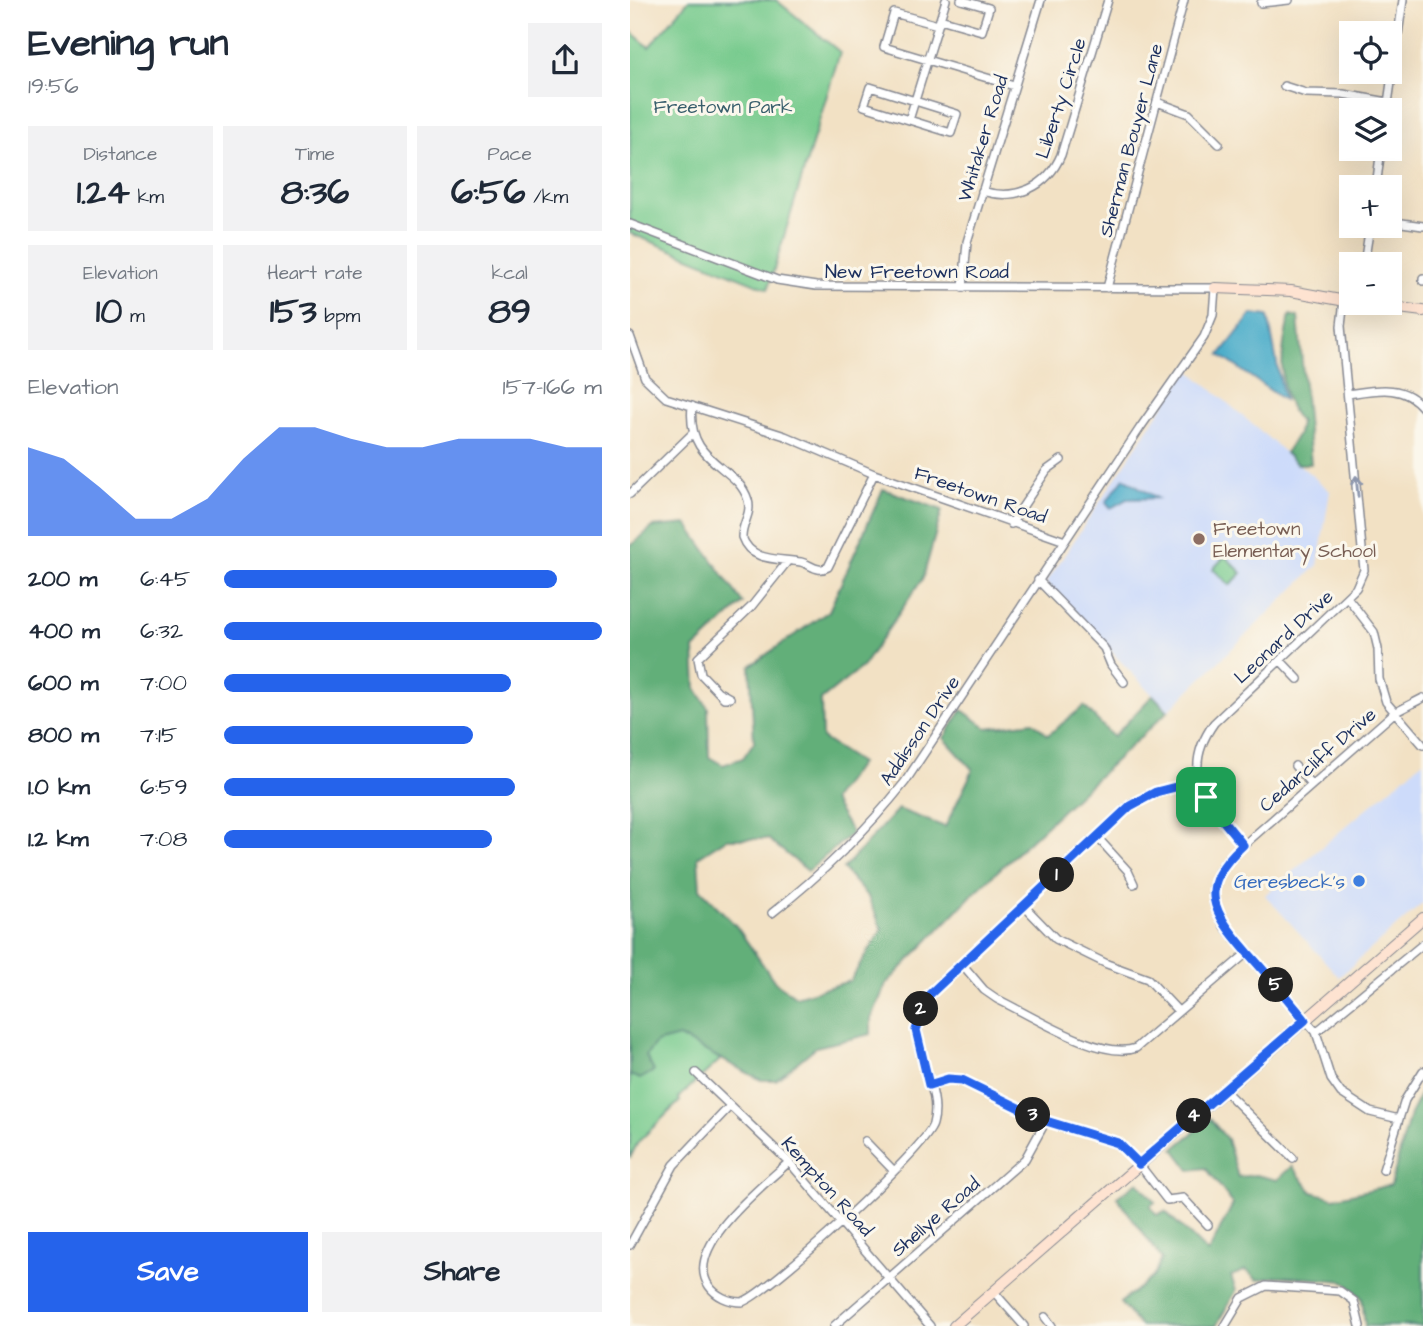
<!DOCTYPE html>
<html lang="en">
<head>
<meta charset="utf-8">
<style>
	body { margin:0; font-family:"Architects Daughter",sans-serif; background:#f2f2f3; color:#1f2937; height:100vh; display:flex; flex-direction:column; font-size:26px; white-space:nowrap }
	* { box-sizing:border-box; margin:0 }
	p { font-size:23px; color:#747a83 }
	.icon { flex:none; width:38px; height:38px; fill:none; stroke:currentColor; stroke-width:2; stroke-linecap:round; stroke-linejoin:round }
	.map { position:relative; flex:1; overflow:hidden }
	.drawer { display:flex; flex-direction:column; background:#fff; width:630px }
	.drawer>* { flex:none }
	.fabs { position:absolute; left:709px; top:21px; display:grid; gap:14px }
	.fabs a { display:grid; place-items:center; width:63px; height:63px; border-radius:0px; background:#fff; box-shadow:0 7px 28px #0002; font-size:35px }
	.pin { position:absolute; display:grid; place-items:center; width:60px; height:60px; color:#fff; margin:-30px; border-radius:14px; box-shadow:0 4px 10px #0006 }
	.km { position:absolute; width:35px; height:35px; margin:-18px; border-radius:50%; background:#222; color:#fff; font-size:19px; line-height:35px; text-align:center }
	.round { display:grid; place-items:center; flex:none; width:74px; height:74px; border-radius:0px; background:#f2f2f3 }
	.summary { display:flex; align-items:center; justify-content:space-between; height:119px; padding:0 28px }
	h1 { font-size:38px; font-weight:800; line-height:52px }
	.stats { display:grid; grid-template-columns:repeat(3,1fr); gap:10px; height:119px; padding:7px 28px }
	.stats div { display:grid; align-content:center; border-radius:0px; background:#f2f2f3; text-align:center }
	.stats b { font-size:35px; font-weight:800 }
	.stats small { font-size:19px; font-weight:400 }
	.stats p { font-size:19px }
	.chart { height:196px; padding:14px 28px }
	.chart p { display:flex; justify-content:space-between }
	.chart svg { width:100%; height:126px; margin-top:7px; fill:#2563eb; opacity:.7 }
	.primary-button { display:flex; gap:14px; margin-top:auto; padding:14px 28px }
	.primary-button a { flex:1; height:80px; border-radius:0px; background:#2563eb; color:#fff; font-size:28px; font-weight:800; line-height:80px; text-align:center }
	.primary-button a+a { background:#f2f2f3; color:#1f2937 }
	ul { padding:0 28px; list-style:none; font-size:23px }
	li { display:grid; grid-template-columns:112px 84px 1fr; align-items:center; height:52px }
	li i { height:18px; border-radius:9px; background:#2563eb }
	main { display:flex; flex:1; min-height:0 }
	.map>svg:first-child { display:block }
	.built { fill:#cddbfa }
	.green { fill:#78cb8e; stroke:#4a7d76; stroke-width:2 }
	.forest { fill:#62af79; stroke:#3e6f6c; stroke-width:2 }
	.water { fill:#49acc9; stroke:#326e94; stroke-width:2 }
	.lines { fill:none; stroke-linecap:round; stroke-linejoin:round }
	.street-casing { stroke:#868891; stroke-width:10 }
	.secondary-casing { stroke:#868891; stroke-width:12 }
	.street { stroke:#fff; stroke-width:7 }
	.secondary { stroke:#fee3d1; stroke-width:10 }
	.oneway { stroke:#8d97ae }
	.route-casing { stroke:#fff; stroke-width:14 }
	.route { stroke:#2563eb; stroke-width:9 }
	.education-dot { fill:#8d6e63; stroke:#fbf7ec; stroke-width:2.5 }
	.shop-dot { fill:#3f7fe0; stroke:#fbf7ec; stroke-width:2.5 }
	.labels { text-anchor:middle; stroke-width:6; stroke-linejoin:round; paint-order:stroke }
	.street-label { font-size:19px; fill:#1b2f5e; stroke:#fbf7ec }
	.park-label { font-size:19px; fill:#375e6c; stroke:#fbf7ec }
	.education-label { font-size:19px; fill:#785e54; stroke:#fbf7ec; text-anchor:start }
	.shop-label { font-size:19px; fill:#366cbe; stroke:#fbf7ec; text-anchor:end }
</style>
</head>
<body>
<main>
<section class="drawer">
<div class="summary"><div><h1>Evening run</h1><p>19:56</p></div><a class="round"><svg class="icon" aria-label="share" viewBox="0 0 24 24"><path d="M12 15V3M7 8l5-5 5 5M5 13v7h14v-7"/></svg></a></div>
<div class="stats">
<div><p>Distance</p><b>1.24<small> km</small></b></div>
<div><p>Time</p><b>8:36</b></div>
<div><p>Pace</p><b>6:56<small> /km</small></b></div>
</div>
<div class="stats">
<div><p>Elevation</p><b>10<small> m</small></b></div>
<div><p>Heart rate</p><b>153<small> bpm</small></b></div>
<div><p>kcal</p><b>89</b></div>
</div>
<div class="chart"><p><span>Elevation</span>157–166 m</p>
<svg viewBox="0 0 160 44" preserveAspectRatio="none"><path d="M0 44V13L10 17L20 27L30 38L40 38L50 31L60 17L70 6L80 6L90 10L100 13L110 13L120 10L130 10L140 10L150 13L160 13V44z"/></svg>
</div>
<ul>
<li><b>200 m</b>6:45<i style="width:88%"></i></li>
<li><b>400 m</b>6:32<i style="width:100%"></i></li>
<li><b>600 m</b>7:00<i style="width:76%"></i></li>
<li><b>800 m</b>7:15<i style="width:66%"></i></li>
<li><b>1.0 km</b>6:59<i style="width:77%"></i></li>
<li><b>1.2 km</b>7:08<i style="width:71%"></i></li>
</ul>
<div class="primary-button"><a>Save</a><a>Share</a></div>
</section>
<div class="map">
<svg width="793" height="1326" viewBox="0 0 793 1326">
	<rect width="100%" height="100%" fill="#fbf7ec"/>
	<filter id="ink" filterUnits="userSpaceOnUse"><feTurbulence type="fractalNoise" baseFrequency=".0143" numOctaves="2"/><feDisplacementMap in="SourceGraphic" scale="14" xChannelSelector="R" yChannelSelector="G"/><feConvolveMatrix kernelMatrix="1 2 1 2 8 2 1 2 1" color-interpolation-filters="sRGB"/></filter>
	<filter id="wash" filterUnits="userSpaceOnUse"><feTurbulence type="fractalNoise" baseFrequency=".00686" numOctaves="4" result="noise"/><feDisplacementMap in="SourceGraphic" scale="28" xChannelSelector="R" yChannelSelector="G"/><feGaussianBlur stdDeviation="1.57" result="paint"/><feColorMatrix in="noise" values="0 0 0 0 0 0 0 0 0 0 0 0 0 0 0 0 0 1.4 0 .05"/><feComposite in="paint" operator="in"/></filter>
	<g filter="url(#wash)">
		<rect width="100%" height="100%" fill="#f2e1c4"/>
		<!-- built -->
		<path class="built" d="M558,369L700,491L688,565L538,711L416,583Z
			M793,761V903L709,977L635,895Z"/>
		<!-- green -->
		<path class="green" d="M59,0H146L210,52L138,289L0,233V31L19,47Z
			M595,556L612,573L600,585L583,569Z
			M31,999L90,1060L48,1098L50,1101L8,1142L0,1158V1029Z"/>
		<!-- forest -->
		<path class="forest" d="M660,315L668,317L681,464H667L655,453L668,434L670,422C645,395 651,348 660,315Z
			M253,489L312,510L293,578L233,666L191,700L192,738L230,763L202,800L222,833L178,871L138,839H96L68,857L70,889L106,926L145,982L166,997L220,981L252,929L238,897L213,869L268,809L315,827L343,770L314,738L332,710L357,728L403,722L418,735L454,706L483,737L523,695L538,711L341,896L256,984L241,1019V1034L186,1047L146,1080H131L49,1037L26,1043L16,1056L24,1071L10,1079L0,1075V546L23,527L57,524L113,603L64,649L66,688L78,708L79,757L93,765L113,758L124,742L120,666L199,611Z
			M793,1089V1326H735L732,1298L714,1281L649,1276L627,1280L616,1270L601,1276L606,1291L586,1326H510L490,1303L523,1277L532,1259L487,1197L508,1182L525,1202L520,1206L527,1215L535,1211L578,1253L603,1204L576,1168L560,1170L544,1149L580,1119L597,1139L608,1177L626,1175L647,1180L662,1166L682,1192L704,1198L761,1185L780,1114Z"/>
		<!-- water -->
		<path class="water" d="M622,314L638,316L654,400L590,355Z
			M494,478L527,498L497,499L481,508L476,502Z"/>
	</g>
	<g filter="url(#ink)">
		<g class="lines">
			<!-- street casing -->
			<g class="street-casing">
				<path id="street" d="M631,3L659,0
					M310,19L352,31L359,8L331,0
					M308,25L264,13L254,47L384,86
					M654,86L676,93L713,94L758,102
					M240,87L327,114L321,133L234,106Z
					M527,102L559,114L589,144
					M757,110L773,0
					M279,120L316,0
					M746,187L751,149
					M352,191C385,201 417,188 431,155L478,0
					M765,222L793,226
					M0,224L147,280L186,286L585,288L583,315L574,337L510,428L275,782C236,831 191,875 142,913
					M734,264L740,226
					M793,281V278
					M333,288L337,242L411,0
					M477,288L554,0
					M0,336L15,378L36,398L155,436L244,474L435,541
					M718,394C745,390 774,383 793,408
					M62,406C56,465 107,464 118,500C122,514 112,523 112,537C121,563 150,558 171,562C182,565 187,573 198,567L244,474
					M0,494L63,433
					M381,524L417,470L431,460
					M408,580L474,648L481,665L494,682
					M717,597L744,632L748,649L749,679L756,702L793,745
					M650,660L668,679
					M91,693L100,698H94L71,674L68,658L121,607L157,562
					M665,766L682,785
					M467,837L498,871L504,884
					M613,845C580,804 547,775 584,723L726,588L734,570L711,326L714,300
					M394,906L426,939L477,964L518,979L548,1011
					M332,964L354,990L367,999C399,1014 471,1061 506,1048L618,952
					M686,1032L793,944
					M66,1073L159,1162L300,1326
					M299,1085L318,1079L332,1080L416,1121L488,1144L509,1164L537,1200L553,1198L578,1225
					M594,1090L663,1158
					M769,1119L740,1112L711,1093L701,1079L686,1032L594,926L584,904L583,888L589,871L599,858L764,713L793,698
					M235,1141L263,1170
					M159,1162C135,1184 52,1248 79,1286C86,1296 99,1302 112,1302C135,1296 298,1147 303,1124C315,1080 266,1048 299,995L500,805L526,792L569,781
					M753,1170L775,1100L793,1071
					M0,1245L44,1165L100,1106
					M364,1292L394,1326
					M415,1317L422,1326
					M204,1326L395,1159L416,1121
					M595,1326L612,1298L636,1286L710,1291L724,1301L730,1326"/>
			</g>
			<!-- secondary casing -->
			<g class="secondary-casing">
				<path id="secondary" d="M585,288L661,291L721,302
					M729,303L793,311
					M324,1326L793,918"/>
			</g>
			<!-- street -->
			<use href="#street" class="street"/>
			<!-- secondary -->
			<use href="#secondary" class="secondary"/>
		</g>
		<!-- one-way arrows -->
		<defs><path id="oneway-shaft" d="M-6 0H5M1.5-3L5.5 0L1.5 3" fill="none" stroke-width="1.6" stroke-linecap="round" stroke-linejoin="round" transform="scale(1.75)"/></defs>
		<use class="oneway" href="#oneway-shaft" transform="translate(727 486) rotate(-96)"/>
	</g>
	<g class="lines" filter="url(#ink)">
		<!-- route casing -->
		<g class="route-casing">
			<path id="route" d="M569,781L582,807L613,845C566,888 582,911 618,953C638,975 656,997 675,1020L509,1164L488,1143L416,1121L332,1080L318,1079L299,1085L286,1030L299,995L500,806L526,792Z"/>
		</g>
		<!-- route -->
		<use href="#route" class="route"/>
	</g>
	<!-- markers -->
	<circle class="education-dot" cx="569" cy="539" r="7"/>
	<circle class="shop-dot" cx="729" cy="881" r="7"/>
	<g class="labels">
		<!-- street labels -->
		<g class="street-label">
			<text transform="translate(430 98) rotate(-72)" y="7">Liberty Circle</text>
			<text transform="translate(352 138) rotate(-73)" y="7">Whitaker Road</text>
			<text transform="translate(500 140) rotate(-75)" y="7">Sherman Bouyer Lane</text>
			<text x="287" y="278">New Freetown Road</text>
			<text transform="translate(351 494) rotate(19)" y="7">Freetown Road</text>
			<text transform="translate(653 636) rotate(-43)" y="7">Leonard Drive</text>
			<text transform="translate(289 730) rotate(-56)" y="7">Addisson Drive</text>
			<text transform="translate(687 759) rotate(-41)" y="7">Cedarcliff Drive</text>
			<text transform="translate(198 1186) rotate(48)" y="7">Kempton Road</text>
			<text transform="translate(305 1216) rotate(-41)" y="7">Shellye Road</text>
		</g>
		<!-- park labels -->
		<g class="park-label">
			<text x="93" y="113">Freetown Park</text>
		</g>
		<!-- education labels -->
		<g class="education-label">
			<text x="583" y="535">Freetown<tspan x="583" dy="22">Elementary School</tspan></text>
		</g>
		<!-- shop labels -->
		<g class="shop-label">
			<text x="715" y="888">Geresbeck's</text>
		</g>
	</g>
</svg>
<div class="fabs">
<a><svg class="icon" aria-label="locate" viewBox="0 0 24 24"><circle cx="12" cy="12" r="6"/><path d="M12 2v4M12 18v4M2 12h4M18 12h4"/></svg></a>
<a><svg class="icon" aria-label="layers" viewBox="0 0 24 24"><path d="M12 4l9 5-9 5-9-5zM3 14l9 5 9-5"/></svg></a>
<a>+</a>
<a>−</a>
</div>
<div class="pin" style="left:576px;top:797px;background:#1e9e55"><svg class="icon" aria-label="arrive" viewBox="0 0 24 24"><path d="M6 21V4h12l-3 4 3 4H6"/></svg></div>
<b class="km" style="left:427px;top:875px">1</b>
<b class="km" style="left:291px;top:1009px">2</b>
<b class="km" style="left:403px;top:1115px">3</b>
<b class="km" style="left:564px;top:1116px">4</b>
<b class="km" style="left:646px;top:985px">5</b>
</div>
</main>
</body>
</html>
